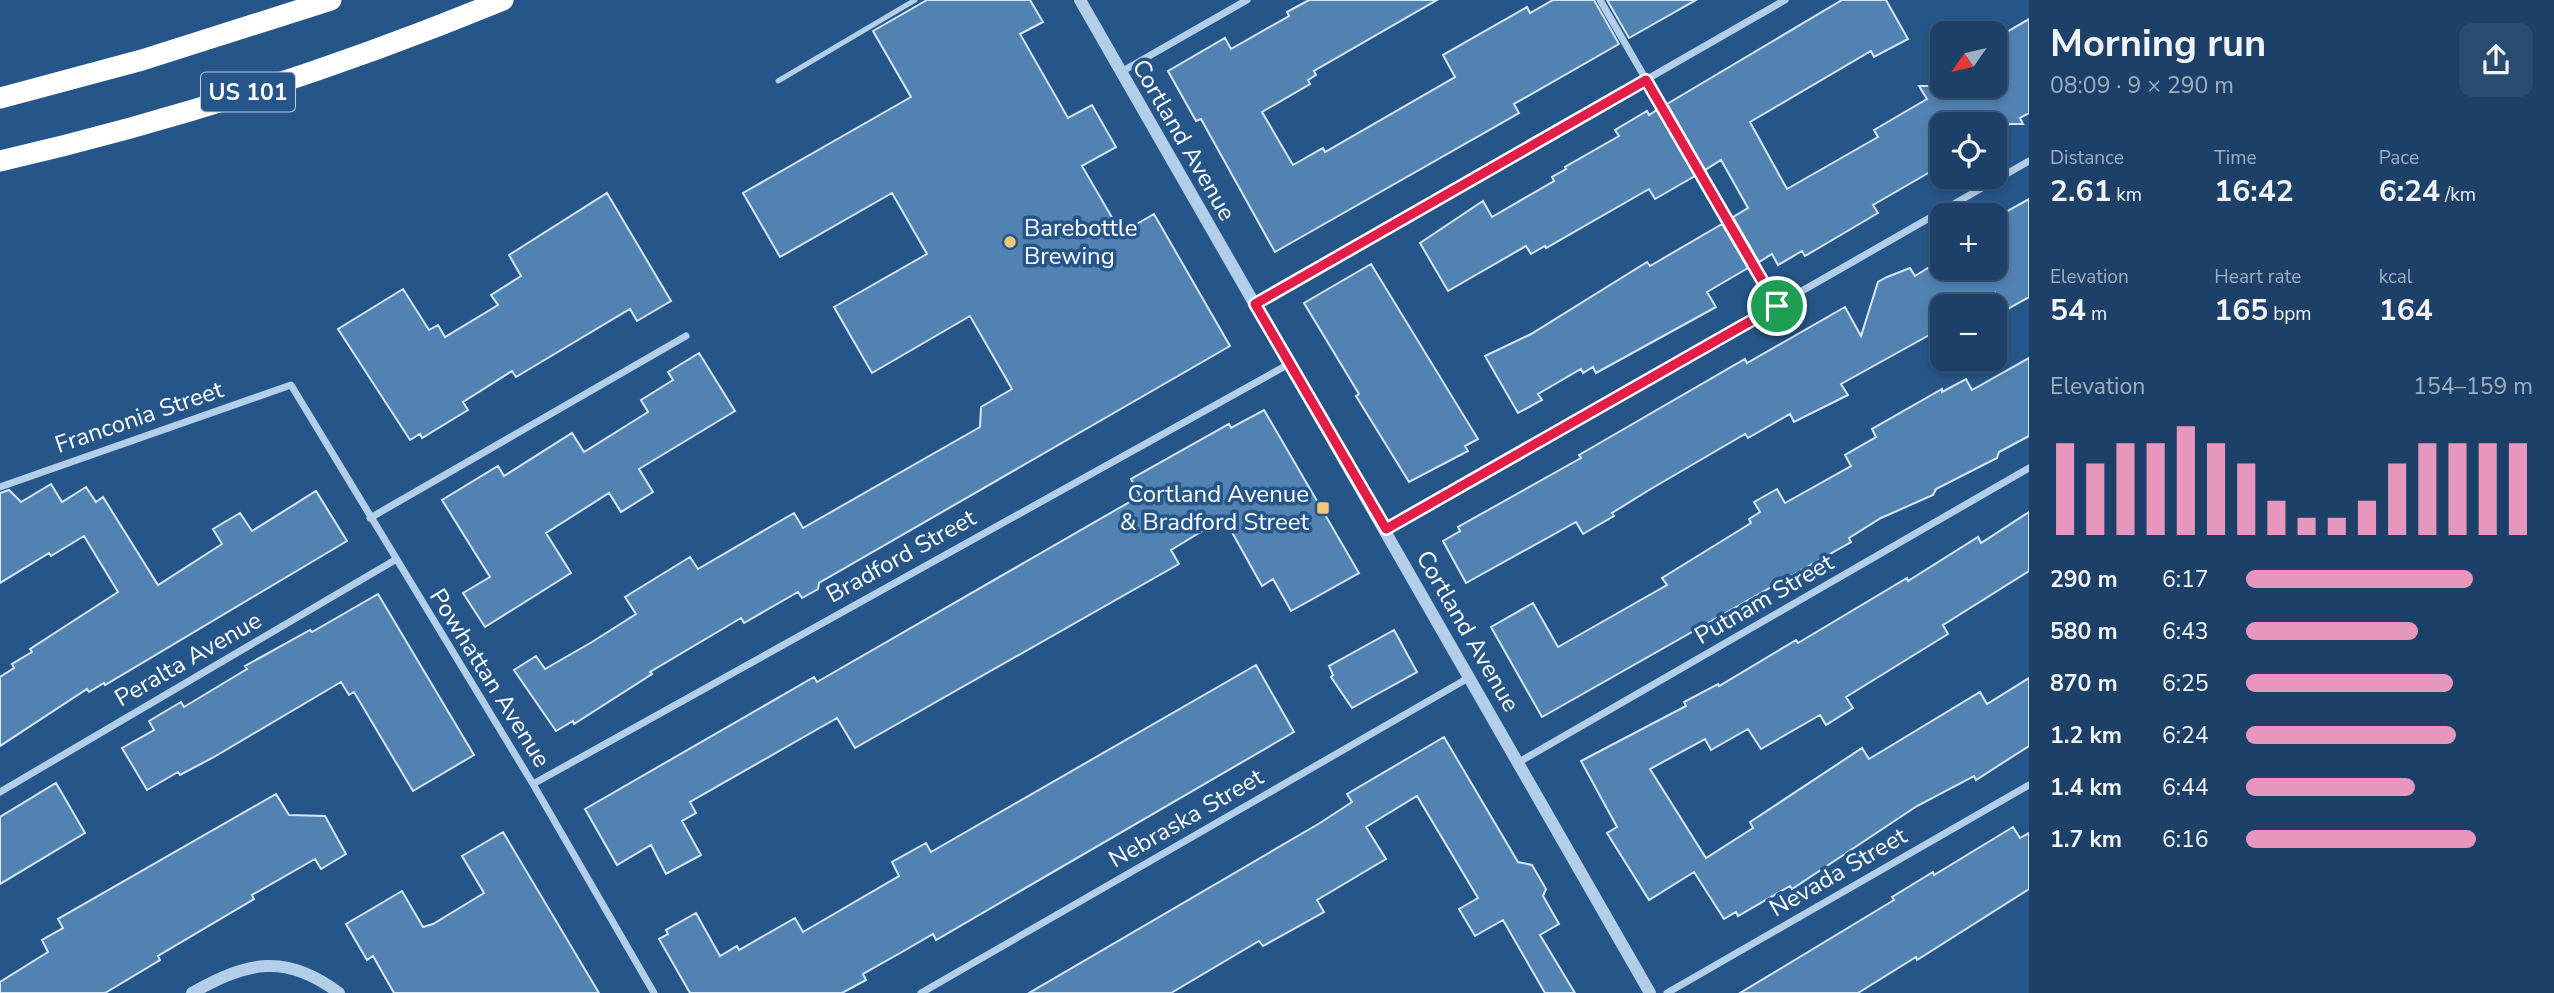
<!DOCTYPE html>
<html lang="en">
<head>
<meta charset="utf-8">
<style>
	body { margin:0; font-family:"Nunito Sans",sans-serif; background:#294b70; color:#f1f3f6; height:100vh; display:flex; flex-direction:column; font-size:26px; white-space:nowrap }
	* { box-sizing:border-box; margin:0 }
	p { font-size:23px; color:#a0afc0 }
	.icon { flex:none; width:38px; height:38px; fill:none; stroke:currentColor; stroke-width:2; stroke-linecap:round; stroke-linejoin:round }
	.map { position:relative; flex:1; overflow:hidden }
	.panel { display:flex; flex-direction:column; background:#1c4067; width:525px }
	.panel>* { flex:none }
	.needle { width:46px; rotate:236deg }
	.fabs { position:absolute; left:1930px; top:21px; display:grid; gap:14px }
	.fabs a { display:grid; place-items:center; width:77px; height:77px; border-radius:14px; background:#1c4067; box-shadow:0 4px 10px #0003,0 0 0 2px #3a597b; font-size:35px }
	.pin { position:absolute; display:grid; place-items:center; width:60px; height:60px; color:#fff; margin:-30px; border:4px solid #fff; border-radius:50%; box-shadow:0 2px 7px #0007 }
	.round { display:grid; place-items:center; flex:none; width:74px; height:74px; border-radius:14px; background:#294b70 }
	.overview { display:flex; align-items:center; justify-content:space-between; height:119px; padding:0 21px }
	h1 { font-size:38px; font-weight:700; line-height:52px }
	.stats { display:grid; grid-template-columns:repeat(3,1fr); gap:10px; height:119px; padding:7px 21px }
	.stats div { display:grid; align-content:center }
	.stats b { font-size:30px; font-weight:700 }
	.stats small { font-size:19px; font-weight:400 }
	.stats p { font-size:19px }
	.chart { height:196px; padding:14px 21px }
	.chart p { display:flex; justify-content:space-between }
	.chart svg { width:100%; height:126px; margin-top:7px; stroke:#e797bd; stroke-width:6 }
	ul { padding:0 21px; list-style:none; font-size:23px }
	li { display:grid; grid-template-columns:112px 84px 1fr; align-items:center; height:52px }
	li i { height:18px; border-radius:9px; background:#e797bd }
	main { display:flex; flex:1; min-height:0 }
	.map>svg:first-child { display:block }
	.building { fill:#5282b2; stroke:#d6e7f7; stroke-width:2 }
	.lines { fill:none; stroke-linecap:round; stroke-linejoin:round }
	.service { stroke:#b2cee9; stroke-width:5 }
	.minor { stroke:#b2cee9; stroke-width:7 }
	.tertiary { stroke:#b2cee9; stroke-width:12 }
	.motorway { stroke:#fff; stroke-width:21 }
	.route-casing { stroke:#fff; stroke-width:14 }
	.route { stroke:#e11d48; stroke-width:9 }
	.poi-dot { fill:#f2c877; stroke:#265689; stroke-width:2.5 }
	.labels { text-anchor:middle; stroke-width:7; stroke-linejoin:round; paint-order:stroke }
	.shield { fill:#265689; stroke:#beccdc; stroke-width:2 }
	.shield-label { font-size:23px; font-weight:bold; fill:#fff }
	.street-label { font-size:24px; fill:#fff; stroke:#265689 }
	.poi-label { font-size:24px; fill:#fff; stroke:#265689; text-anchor:start }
</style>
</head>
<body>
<main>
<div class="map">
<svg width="2029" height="993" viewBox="0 0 2029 993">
	<rect width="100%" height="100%" fill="#265689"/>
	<!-- building -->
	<path class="building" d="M927,0H1030L1043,22L1020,34L1068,118L1092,105L1116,147L1082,166L1121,233L1154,214L1230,346L819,583L818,589L802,598L798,592L744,623L741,618L650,672L652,674L574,724L573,721L556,731L514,670L536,656L545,669L592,642L636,614L625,597L690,557L698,569L794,513L803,528L980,427L981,407L1012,389L970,316L872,373L834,307L927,254L892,193L780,257L743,193L911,97L873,31Z
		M1309,0H1437L1314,71L1316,75L1308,80L1310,84L1262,112L1293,165L1323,148L1325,152L1455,77L1443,55L1527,7L1530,13L1553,0H1594L1619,44L1514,104L1519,113L1275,252L1201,119L1196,121L1168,71L1225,38L1231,49L1289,16L1287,12Z
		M1607,0H1696L1629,38Z
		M1842,0H1886L1908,39L1874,57L1871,51L1750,122L1787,189L1878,137L1874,130L1927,99L1919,86H1995V39L2029,19V113L2020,118L2023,124H2010L1995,133V124H1942V165L1873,205L1878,213L1805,256L1802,251L1778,265L1772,254L1759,262L1733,217L1748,208L1721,160L1705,170L1667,104Z
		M1657,110L1695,176L1655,199L1649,189L1546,248L1545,246L1531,254L1526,246L1448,291L1420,243L1483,201L1492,217L1554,181L1552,177L1566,169L1565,167L1619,136L1615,130L1647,111L1649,115Z
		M607,193L671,301L637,321L630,309L516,377L512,371L463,402L468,410L422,438L420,434L410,440L338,329L403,289L429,330L438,325L445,337L498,305L491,295L521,276L509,255Z
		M2029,199V297L1995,316V293L1971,306H1942V328L1841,384L1848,395L1794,422L1790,414L1748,438L1745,434L1649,490L1612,513L1614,516L1583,534L1576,522L1466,583L1443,541L1460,531L1458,527L1581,458L1579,455L1745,359L1747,363L1845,307L1861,336L1878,282L1887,277L1910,268L1915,276L1928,268H1995V218Z
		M1722,224L1748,268L1707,292L1716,307L1596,373L1593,367L1583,373L1581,369L1538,394L1542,400L1518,413L1485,356L1531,334L1647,262L1650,266Z
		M1371,264L1478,439L1465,446L1468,451L1409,482L1356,396L1359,394L1304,303Z
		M699,353L735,411L639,469L653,492L621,512L609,493L546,533L571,573L485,627L463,593L490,577L442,500L498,466L504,476L572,433L584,452L648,412L641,400L673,380L668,372Z
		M2029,358V436L1999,452L1997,458L1936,489L1933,495L1881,518L1849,538L1851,542L1542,717L1491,627L1533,603L1558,647L1667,585L1662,578L1751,523L1749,519L1760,512L1754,502L1777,489L1785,503L1851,466L1845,455L1876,437L1872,429L1942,389V392L1966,379L1972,390Z
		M1264,410L1359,573L1291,611L1273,579L1262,586L1224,518L1171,550L1179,564L855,748L837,718L690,802L696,813L682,821L701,855L666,874L651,845L617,865L585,809L814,677L817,682L1140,496L1131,479L1229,424L1231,428Z
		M51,484L62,502L86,487L96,502L103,497L158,585L222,544L213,529L240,513L252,531L316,491L347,541L105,685L104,683L89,692L87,689L0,746V677L14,668L12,664L32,652L30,649L118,592L84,536L51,556L49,553L0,583V493L9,490L21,502Z
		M2029,512V571L1943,625L1948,634L1846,697L1853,708L1826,725L1820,715L1761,749L1748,729L1711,750L1705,739L1650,769L1706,858L1753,828L1750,822L1862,748L1869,759L1980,692L1987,704L2029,678V746L1976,780L1974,776L1917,806L1792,889L1790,886L1738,916L1736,912L1724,919L1694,872L1649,900L1607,833L1617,827L1581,761L1686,706L1684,702L1718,684L1719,686L1796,640L1798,643L1907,578L1908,581L1978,537L1981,543Z
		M378,594L474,755L413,791L354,692L349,695L341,682L214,757L180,775L178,772L147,790L122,748L154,730L149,721L181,702L184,707L247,669L245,666L310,630L312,632Z
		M1394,630L1417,672L1352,708L1331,677L1333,675L1329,666Z
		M1256,665L1294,732L936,940L933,934L902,952L863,974L866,980L842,993H690L659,939L668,934L666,930L696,913L720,956L737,946L739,950L795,918L803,932L899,876L892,862L926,843L931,852Z
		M1444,737L1518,862L1532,865L1546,889L1543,896L1559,924L1540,935L1575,993H1545L1503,920L1475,936L1459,909L1478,898L1417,796L1366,827L1386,859L1317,900L1324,912L1263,946L1259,941L1171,993H1029L1320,823L1352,802L1347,794Z
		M56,783L85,833L0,884V817Z
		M276,794L289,815L325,816L346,854L321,869L315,859L252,895L254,899L158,956L160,960L105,993H0V982L48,952L42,940L63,928L58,919Z
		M2013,827L2020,838L2029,833V889L1917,960L1916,957L1858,993H1740L1894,900L1892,897L1933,872L1934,875Z
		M503,832L599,993H394L373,956L367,960L346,924L402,891L423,927L433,924L484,893L462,856Z"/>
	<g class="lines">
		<!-- service -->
		<path class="service" d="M778,81L915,0"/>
		<!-- minor -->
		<path class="minor" d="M1600,0L1777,306
			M1121,72L1247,0
			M1255,304L1785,0
			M0,487L291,385L533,784L654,993
			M370,518L686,336
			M1386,529L2029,161
			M1519,762L2029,468
			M533,784L1289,364
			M0,792L395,560
			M921,993L1470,677
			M1667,993L2029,785"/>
		<!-- tertiary -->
		<path class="tertiary" d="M1080,0L1650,993
			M192,993C247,962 285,952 339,993"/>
		<!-- motorway -->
		<path class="motorway" d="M0,98L142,60L331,0
			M0,161C171,122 340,67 503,0"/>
	</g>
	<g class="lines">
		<!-- route casing -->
		<g class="route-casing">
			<path id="route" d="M1646,80L1777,306L1386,529L1255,304Z"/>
		</g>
		<!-- route -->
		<use href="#route" class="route"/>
	</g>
	<!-- markers -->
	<g class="poi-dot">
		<circle cx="1010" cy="242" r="7"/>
		<rect x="1316" y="501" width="14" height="14" rx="3.5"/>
	</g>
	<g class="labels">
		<!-- shield labels -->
		<rect class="shield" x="201" y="72.5" width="94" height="39" rx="5"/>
		<g class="shield-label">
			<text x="248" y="100">US 101</text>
		</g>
		<!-- street labels -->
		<g class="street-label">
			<text transform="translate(1184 140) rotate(60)" y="8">Cortland Avenue</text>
			<text transform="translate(139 417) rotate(-19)" y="8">Franconia Street</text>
			<text transform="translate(901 556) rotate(-29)" y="8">Bradford Street</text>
			<text transform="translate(1764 599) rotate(-30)" y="8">Putnam Street</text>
			<text transform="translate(1468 631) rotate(60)" y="8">Cortland Avenue</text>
			<text transform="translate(188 659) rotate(-30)" y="8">Peralta Avenue</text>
			<text transform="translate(490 678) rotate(58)" y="8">Powhattan Avenue</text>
			<text transform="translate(1186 818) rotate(-30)" y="8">Nebraska Street</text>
			<text transform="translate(1838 872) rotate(-30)" y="8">Nevada Street</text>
		</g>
		<!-- poi labels -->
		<g class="poi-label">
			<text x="1024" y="236">Barebottle<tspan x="1024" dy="28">Brewing</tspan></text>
			<text x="1309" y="502" text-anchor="end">Cortland Avenue<tspan x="1309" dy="28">&amp; Bradford Street</tspan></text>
		</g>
	</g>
</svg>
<div class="fabs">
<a><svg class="needle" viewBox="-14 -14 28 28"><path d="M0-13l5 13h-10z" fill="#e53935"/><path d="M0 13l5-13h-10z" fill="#a0afc0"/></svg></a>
<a><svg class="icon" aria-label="locate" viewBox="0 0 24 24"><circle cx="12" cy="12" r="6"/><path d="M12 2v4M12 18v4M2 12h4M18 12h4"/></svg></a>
<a>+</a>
<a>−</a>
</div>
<div class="pin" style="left:1777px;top:306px;background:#1e9e55"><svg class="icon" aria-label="arrive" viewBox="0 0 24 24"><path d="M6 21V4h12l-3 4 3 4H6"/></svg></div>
</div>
<section class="panel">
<div class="overview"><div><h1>Morning run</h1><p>08:09 · 9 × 290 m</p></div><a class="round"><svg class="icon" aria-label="share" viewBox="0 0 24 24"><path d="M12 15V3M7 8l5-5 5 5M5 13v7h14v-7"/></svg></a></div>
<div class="stats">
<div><p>Distance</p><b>2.61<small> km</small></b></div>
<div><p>Time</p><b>16:42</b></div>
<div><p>Pace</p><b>6:24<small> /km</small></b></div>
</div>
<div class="stats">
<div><p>Elevation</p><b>54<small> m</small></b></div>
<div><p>Heart rate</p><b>165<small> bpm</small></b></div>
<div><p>kcal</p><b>164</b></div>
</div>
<div class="chart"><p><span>Elevation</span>154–159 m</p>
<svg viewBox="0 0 160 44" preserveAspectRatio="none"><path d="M5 44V12M15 44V19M25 44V12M35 44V12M45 44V6M55 44V12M65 44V19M75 44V32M85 44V38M95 44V38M105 44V32M115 44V19M125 44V12M135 44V12M145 44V12M155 44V12"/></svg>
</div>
<ul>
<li><b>290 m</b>6:17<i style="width:79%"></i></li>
<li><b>580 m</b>6:43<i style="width:60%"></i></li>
<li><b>870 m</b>6:25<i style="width:72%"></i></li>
<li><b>1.2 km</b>6:24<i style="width:73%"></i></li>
<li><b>1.4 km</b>6:44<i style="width:59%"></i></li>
<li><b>1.7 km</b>6:16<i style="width:80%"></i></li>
</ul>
</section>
</main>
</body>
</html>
